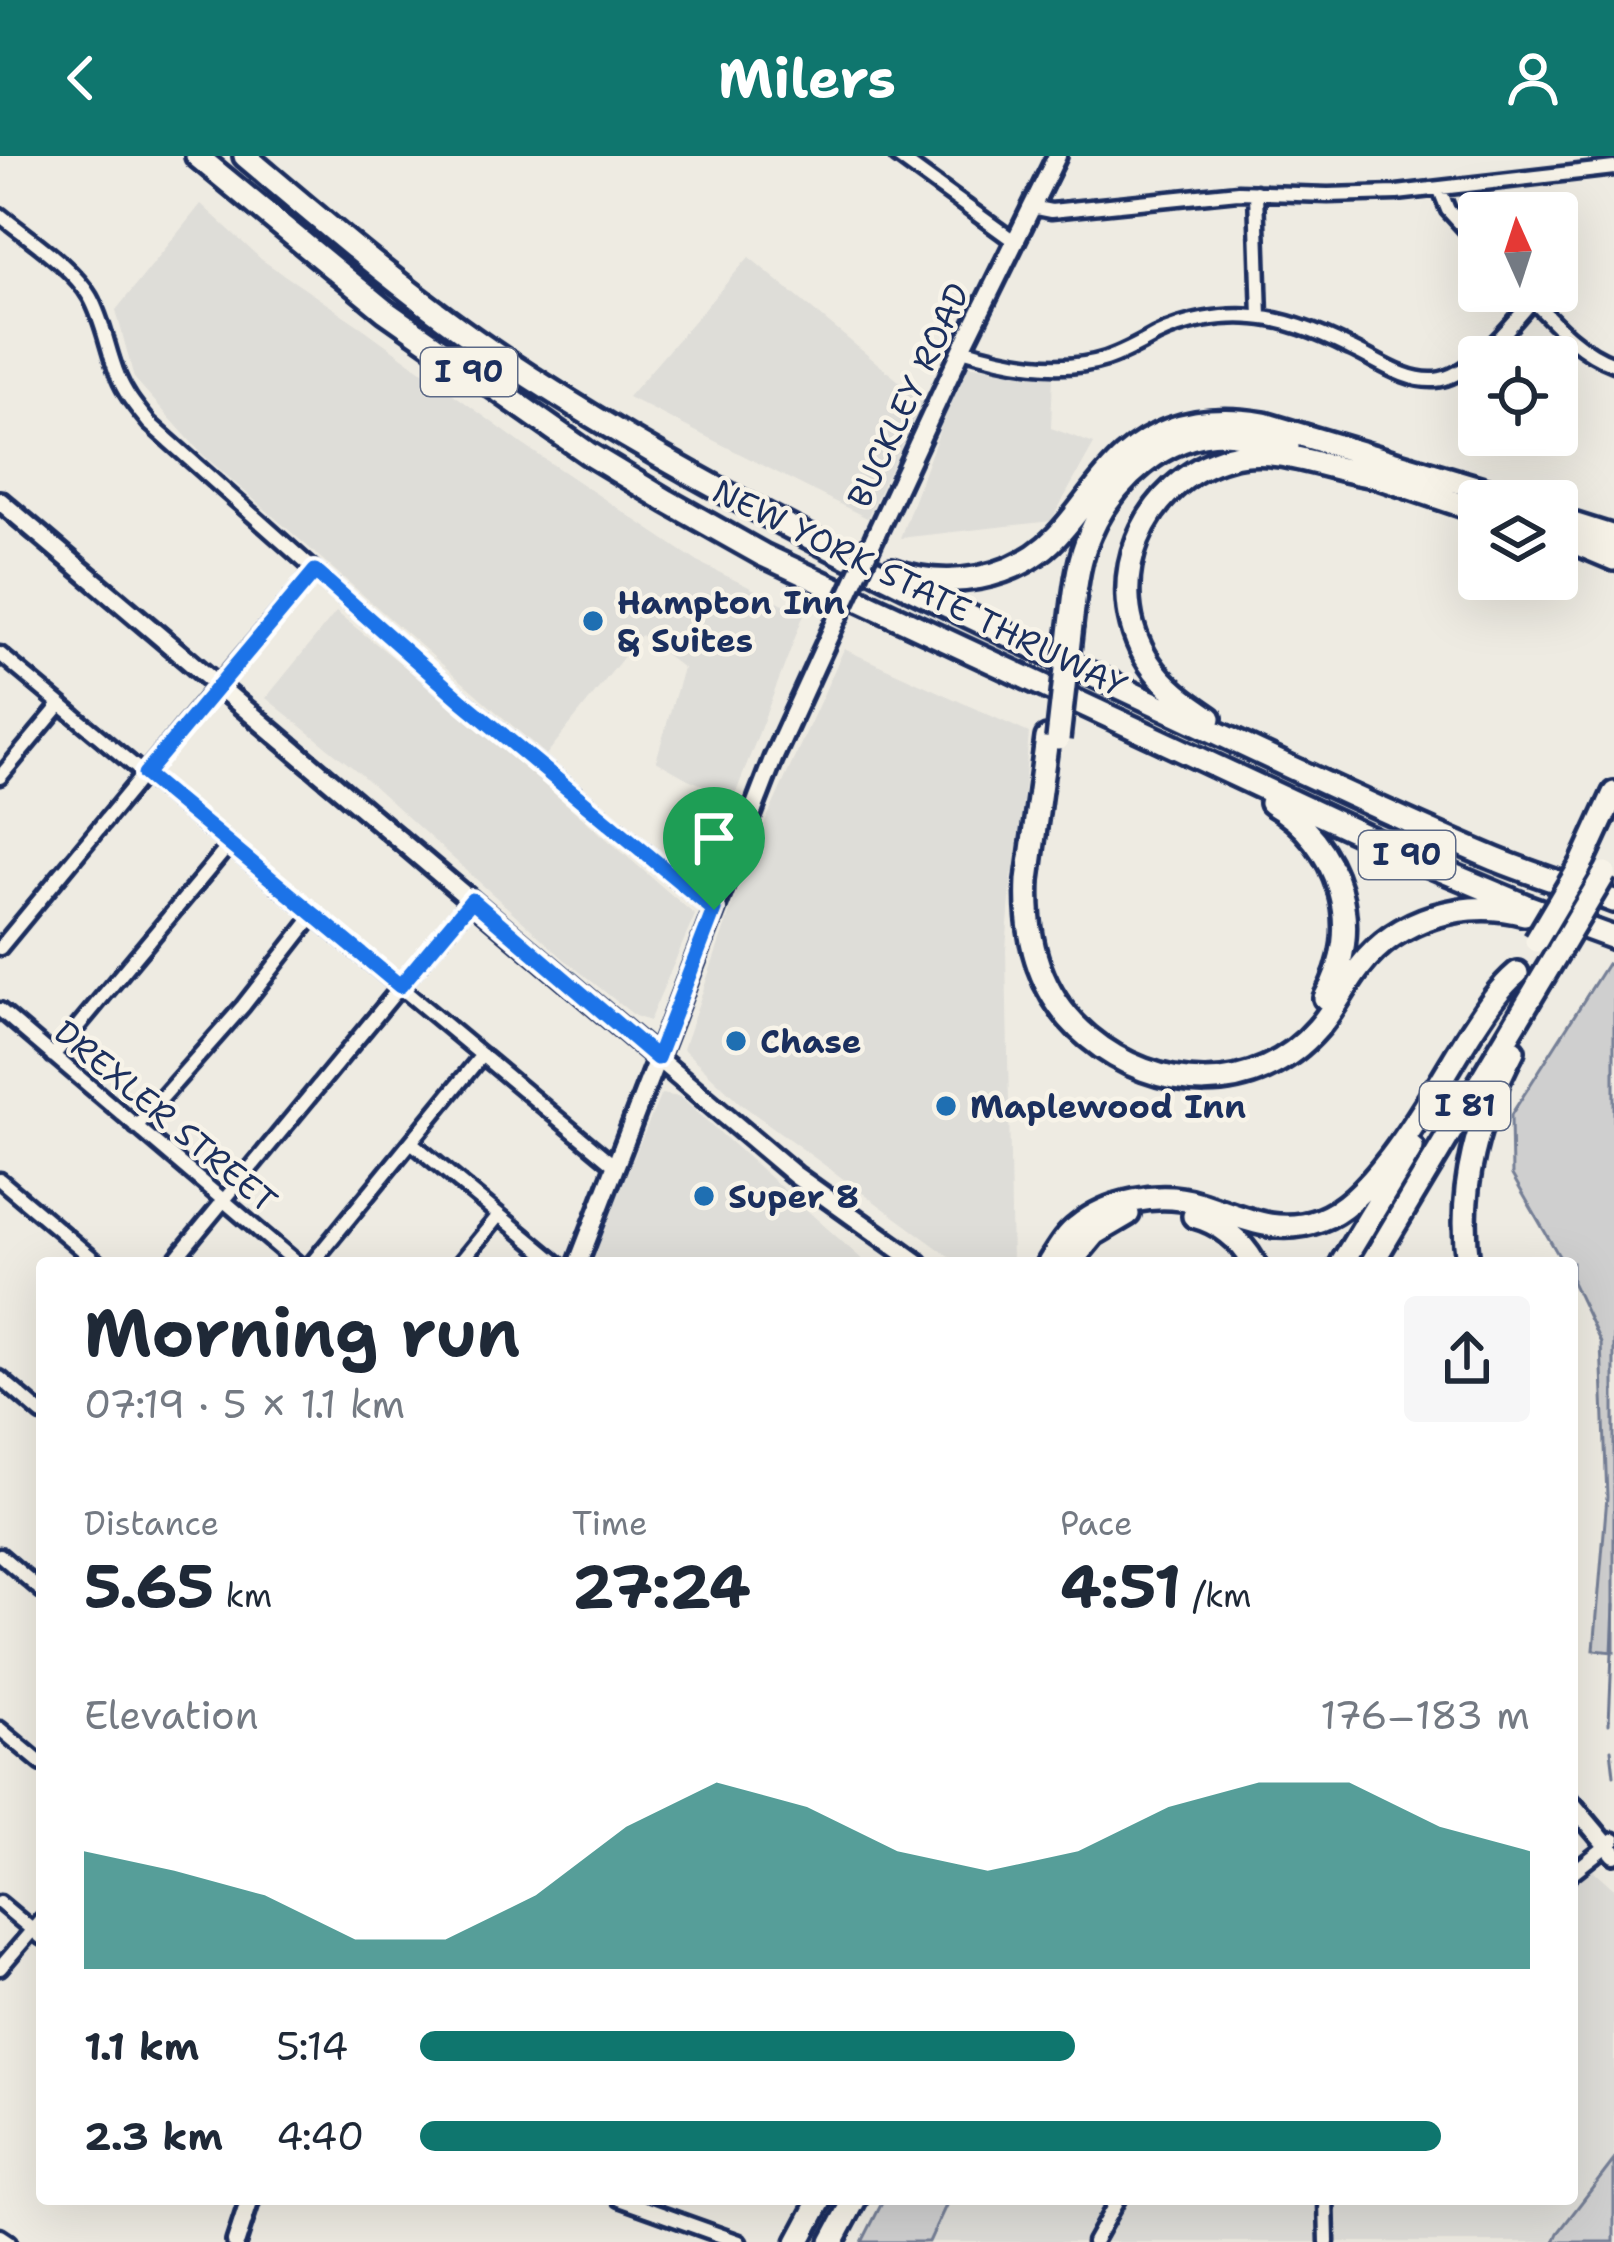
<!DOCTYPE html>
<html lang="en">
<head>
<meta charset="utf-8">
<style>
	body { margin:0; font-family:"Shantell Sans",sans-serif; background:#f6f6f7; color:#1f2937; height:100vh; display:flex; flex-direction:column; font-size:45px; white-space:nowrap }
	* { box-sizing:border-box; margin:0 }
	p { font-size:39px; color:#747a83 }
	.icon { flex:none; width:66px; height:66px; fill:none; stroke:currentColor; stroke-width:2; stroke-linecap:round; stroke-linejoin:round }
	.map { position:relative; flex:1; overflow:hidden }
	.details { position:absolute; left:36px; top:1101px; width:1542px; height:948px; display:flex; flex-direction:column; background:#fff; border-radius:12px; box-shadow:0 12px 48px #0002 }
	.details>* { flex:none }
	.needle { width:78px; rotate:357deg }
	.tools { position:absolute; left:1458px; top:36px; display:grid; gap:24px }
	.tools a { display:grid; place-items:center; width:120px; height:120px; border-radius:12px; background:#fff; box-shadow:0 12px 48px #0002; font-size:60px }
	.pin { position:absolute; display:grid; place-items:center; width:102px; height:102px; color:#fff; margin:-123px -51px; border-radius:50% 50% 50% 0; rotate:-45deg; box-shadow:0 0 12px #0007 }
	.pin .icon { rotate:45deg }
	.round { display:grid; place-items:center; flex:none; width:126px; height:126px; border-radius:12px; background:#f6f6f7 }
	.headline { display:flex; align-items:center; justify-content:space-between; height:204px; padding:0 48px }
	h1 { font-size:66px; font-weight:700; line-height:90px }
	.metrics { display:grid; grid-template-columns:repeat(3,1fr); gap:18px; height:204px; padding:12px 48px }
	.metrics div { display:grid; align-content:center }
	.metrics b { font-size:60px; font-weight:700 }
	.metrics small { font-size:33px; font-weight:400 }
	.metrics p { font-size:33px }
	.chart { height:336px; padding:24px 48px }
	.chart p { display:flex; justify-content:space-between }
	.chart svg { width:100%; height:216px; margin-top:12px; fill:#0f766e; opacity:.7 }
	ul { padding:0 48px; list-style:none; font-size:39px }
	li { display:grid; grid-template-columns:192px 144px 1fr; align-items:center; height:90px }
	li i { height:30px; border-radius:15px; background:#0f766e }
	header { display:flex; justify-content:space-between; align-items:center; height:156px; padding:0 48px; background:#0f766e; color:#fff; font-size:54px; font-weight:700 }
	.map>svg:first-child { display:block }
	.built { fill:#deddd8 }
	.green { fill:#cfcfcf; stroke:#757f96; stroke-width:3 }
	.lines { fill:none; stroke-linecap:round; stroke-linejoin:round }
	.stream { stroke:#6e7992; stroke-width:3 }
	.street-casing { stroke:#1b2f5e; stroke-width:21 }
	.secondary-casing { stroke:#1b2f5e; stroke-width:26 }
	.highway-casing { stroke:#1b2f5e; stroke-width:30 }
	.street { stroke:#f7f3e8; stroke-width:12 }
	.secondary { stroke:#f7f3e8; stroke-width:16 }
	.highway { stroke:#f7f3e8; stroke-width:21 }
	.secondary-bridge-casing { stroke:#1b2f5e; stroke-width:26; stroke-linecap:butt }
	.highway-bridge-casing { stroke:#1b2f5e; stroke-width:30; stroke-linecap:butt }
	.secondary-bridge { stroke:#f7f3e8; stroke-width:16 }
	.highway-bridge { stroke:#f7f3e8; stroke-width:21 }
	.route-casing { stroke:#fff; stroke-width:24 }
	.route { stroke:#1a73e8; stroke-width:15 }
	.poi-dot { fill:#1f6fb2; stroke:#f7f3e8; stroke-width:4.5 }
	.labels { text-anchor:middle; stroke-width:9; stroke-linejoin:round; paint-order:stroke }
	.shield { fill:#f7f3e8; stroke:#5d6a87; stroke-width:3 }
	.shield-label { font-size:30px; font-weight:bold; fill:#1b2f5e }
	.street-label { font-size:33px; fill:#1b2f5e; stroke:#f7f3e8 }
	.poi-label { font-size:33px; font-weight:bold; fill:#1b2f5e; stroke:#f7f3e8; text-anchor:start }
</style>
</head>
<body>
<header><svg class="icon" aria-label="back" viewBox="0 0 24 24"><path d="M15 5l-7 7 7 7"/></svg>Milers<svg class="icon" aria-label="person" viewBox="0 0 24 24"><circle cx="12" cy="8" r="4"/><path d="M4 21q1-7 8-7t8 7"/></svg></header>
<div class="map">
<svg width="1614" height="2086" viewBox="0 0 1614 2086">
	<rect width="100%" height="100%" fill="#eeebe2"/>
	<filter id="ink" filterUnits="userSpaceOnUse"><feTurbulence type="fractalNoise" baseFrequency=".00833" numOctaves="2"/><feDisplacementMap in="SourceGraphic" scale="24" xChannelSelector="R" yChannelSelector="G"/><feConvolveMatrix kernelMatrix="1 2 1 2 8 2 1 2 1" color-interpolation-filters="sRGB"/></filter>
	<g filter="url(#ink)">
		<!-- built -->
		<path class="built" d="M201,48L262,104L364,173L522,288L698,406L804,458L734,642L688,623L656,605L683,512L641,479L546,599L202,298L134,222L116,154Z
			M749,101L923,245L867,362L628,241Z
			M964,209L1053,219L1051,272L1094,288L1051,365L900,382Z
			M336,456L428,529L695,759L649,865L635,860L564,803L357,615L266,542Z
			M844,493L1029,577L1017,717H1012L1006,794L1012,1107H958L741,948L683,893L747,706Z
			M661,938L680,941L866,1107H588Z
			M1572,1695L1614,1733V2004L1554,2086H929L949,2043H1572Z"/>
		<!-- green -->
		<path class="green" d="M1607,808L1614,811V1496L1594,1494L1607,1341L1601,1187L1572,1126V1107H1563L1512,1019L1511,959Z
			M1614,2004V2086H1554L1558,2077Z
			M884,2043H949L929,2086H862Z"/>
		<g class="lines">
			<!-- stream -->
			<path class="stream" d="M1609,1568L1614,1449
				M1611,1593L1614,1619"/>
			<!-- street casing -->
			<g class="street-casing">
				<path id="street" d="M897,0L1014,85
					M1440,34L1448,54L1479,88
					M1256,36L1260,161
					M1031,51L1051,55L1238,36L1328,39L1397,37L1614,12
					M0,59C28,82 72,110 90,141C104,166 107,193 118,220C125,238 137,252 149,267L439,525L714,754
					M1524,135C1551,163 1577,195 1614,208
					M962,193C1008,207 1059,218 1106,203C1124,197 1140,188 1156,179C1185,165 1222,158 1254,161C1286,163 1322,178 1350,192C1377,204 1405,226 1435,224C1470,222 1511,169 1533,144
					M0,498L615,1010
					M0,621L60,549
					M0,792L217,529L315,415
					M0,854L297,1107
					M53,900L230,688
					M136,971L243,850L314,759
					M411,986L557,1107
					M0,1024L98,1107
					M172,1107L472,744
					M312,1107L482,899
					M460,1107L499,1059
					M0,1222L42,1258
					M0,1399L42,1435
					M0,1573L42,1608
					M1572,1717L1614,1684
					M0,1747L42,1782
					M0,1812L42,1763
					M619,2043L739,2086
					M1326,2043L1327,2086
					M0,2080L9,2086
					M1094,2086L1118,2043"/>
			</g>
			<!-- secondary casing -->
			<g class="secondary-casing">
				<path id="secondary" d="M0,345L795,1019L918,1107
					M876,378L962,193L1057,0
					M578,1107L773,603L836,465
					M1572,1648L1614,1698
					M236,2086L250,2043"/>
			</g>
			<!-- highway casing -->
			<g class="highway-casing">
				<path id="highway" d="M197,0L385,155L589,298L667,345L763,399L1417,704L1524,749L1614,782
					M245,0C328,70 411,142 501,202C705,338 927,442 1149,545C1263,598 1378,654 1495,703C1534,719 1574,731 1614,745
					M1363,316L1479,355
					M1557,363L1614,381
					M1557,379L1614,403
					M892,414C946,435 1016,424 1057,380C1081,355 1098,324 1124,301C1164,266 1213,259 1264,268L1523,345
					M1071,469C1075,438 1077,406 1090,378C1112,326 1165,277 1224,277C1246,278 1268,285 1288,291
					M1210,562C1187,547 1164,530 1149,507C1099,429 1142,324 1230,301C1277,288 1328,314 1375,320
					M1047,582L1028,724C1025,784 1040,841 1088,881C1156,938 1256,944 1318,872C1334,854 1345,830 1360,811C1397,762 1466,742 1525,758
					M1271,647C1340,687 1366,772 1325,842
					M1581,709L1614,637
					M1194,1060C1220,1067 1241,1084 1254,1107
					M1049,1107C1057,1095 1065,1080 1077,1071C1108,1045 1159,1035 1198,1047C1240,1060 1275,1081 1320,1064C1379,1043 1438,927 1472,874C1485,854 1498,833 1517,817
					M1070,1107L1094,1078L1128,1058
					M1342,1107L1412,991
					M1372,1107L1559,794
					M1468,1107C1457,1031 1478,962 1513,895
					M798,2086L821,2043
					M832,2086L855,2043"/>
			</g>
			<!-- street -->
			<use href="#street" class="street"/>
			<!-- secondary -->
			<use href="#secondary" class="secondary"/>
			<!-- highway -->
			<use href="#highway" class="highway"/>
			<!-- secondary-bridge casing -->
			<g class="secondary-bridge-casing">
				<path id="secondary-bridge" d="M836,465L876,378"/>
			</g>
			<!-- highway-bridge casing -->
			<g class="highway-bridge-casing">
				<path id="highway-bridge" d="M1058,583L1071,469
					M1536,785L1581,709
					M1559,794L1605,717"/>
			</g>
			<!-- secondary-bridge -->
			<use href="#secondary-bridge" class="secondary-bridge"/>
			<!-- highway-bridge -->
			<use href="#highway-bridge" class="highway-bridge"/>
		</g>
	</g>
	<g class="lines" filter="url(#ink)">
		<!-- route casing -->
		<g class="route-casing">
			<path id="route" d="M315,415L462,545L714,754L657,902L472,744L400,830L145,618Z"/>
		</g>
		<!-- route -->
		<use href="#route" class="route"/>
	</g>
	<!-- markers -->
	<g class="poi-dot">
		<circle cx="593" cy="465" r="12"/>
		<circle cx="736" cy="885" r="12"/>
		<circle cx="946" cy="950" r="12"/>
		<circle cx="704" cy="1040" r="12"/>
	</g>
	<g class="labels">
		<!-- shield labels -->
		<g class="shield">
			<rect x="421" y="192" width="96" height="48" rx="9"/>
			<rect x="1359" y="675" width="96" height="48" rx="9"/>
			<rect x="1420" y="926" width="90" height="48" rx="9"/>
		</g>
		<g class="shield-label">
			<text x="469" y="226">I 90</text>
			<text x="1407" y="709">I 90</text>
			<text x="1465" y="960">I 81</text>
		</g>
		<!-- street labels -->
		<g class="street-label">
			<text transform="translate(908 239) rotate(-65)" y="12">BUCKLEY ROAD</text>
			<text transform="translate(920 432) rotate(26)" y="12">NEW YORK STATE THRUWAY</text>
			<text transform="translate(166 960) rotate(40)" y="12">DREXLER STREET</text>
		</g>
		<!-- poi labels -->
		<g class="poi-label">
			<text x="617" y="458">Hampton Inn<tspan x="617" dy="38">&amp; Suites</tspan></text>
			<text x="760" y="897">Chase</text>
			<text x="970" y="962">Maplewood Inn</text>
			<text x="728" y="1052">Super 8</text>
		</g>
	</g>
</svg>
<div class="tools">
<a><svg class="needle" viewBox="-14 -14 28 28"><path d="M0-13l5 13h-10z" fill="#e53935"/><path d="M0 13l5-13h-10z" fill="#747a83"/></svg></a>
<a><svg class="icon" aria-label="locate" viewBox="0 0 24 24"><circle cx="12" cy="12" r="6"/><path d="M12 2v4M12 18v4M2 12h4M18 12h4"/></svg></a>
<a><svg class="icon" aria-label="layers" viewBox="0 0 24 24"><path d="M12 4l9 5-9 5-9-5zM3 14l9 5 9-5"/></svg></a>
</div>
<div class="pin" style="left:714px;top:754px;background:#1e9e55"><svg class="icon" aria-label="arrive" viewBox="0 0 24 24"><path d="M6 21V4h12l-3 4 3 4H6"/></svg></div>
<section class="details">
<div class="headline"><div><h1>Morning run</h1><p>07:19 · 5 × 1.1 km</p></div><a class="round"><svg class="icon" aria-label="share" viewBox="0 0 24 24"><path d="M12 15V3M7 8l5-5 5 5M5 13v7h14v-7"/></svg></a></div>
<div class="metrics">
<div><p>Distance</p><b>5.65<small> km</small></b></div>
<div><p>Time</p><b>27:24</b></div>
<div><p>Pace</p><b>4:51<small> /km</small></b></div>
</div>
<div class="chart"><p><span>Elevation</span>176–183 m</p>
<svg viewBox="0 0 160 44" preserveAspectRatio="none"><path d="M0 44V20L10 24L20 29L30 38L40 38L50 29L60 15L70 6L80 11L90 20L100 24L110 20L120 11L130 6L140 6L150 15L160 20V44z"/></svg>
</div>
<ul>
<li><b>1.1 km</b>5:14<i style="width:59%"></i></li>
<li><b>2.3 km</b>4:40<i style="width:92%"></i></li>
</ul>
</section>
</div>
</body>
</html>
